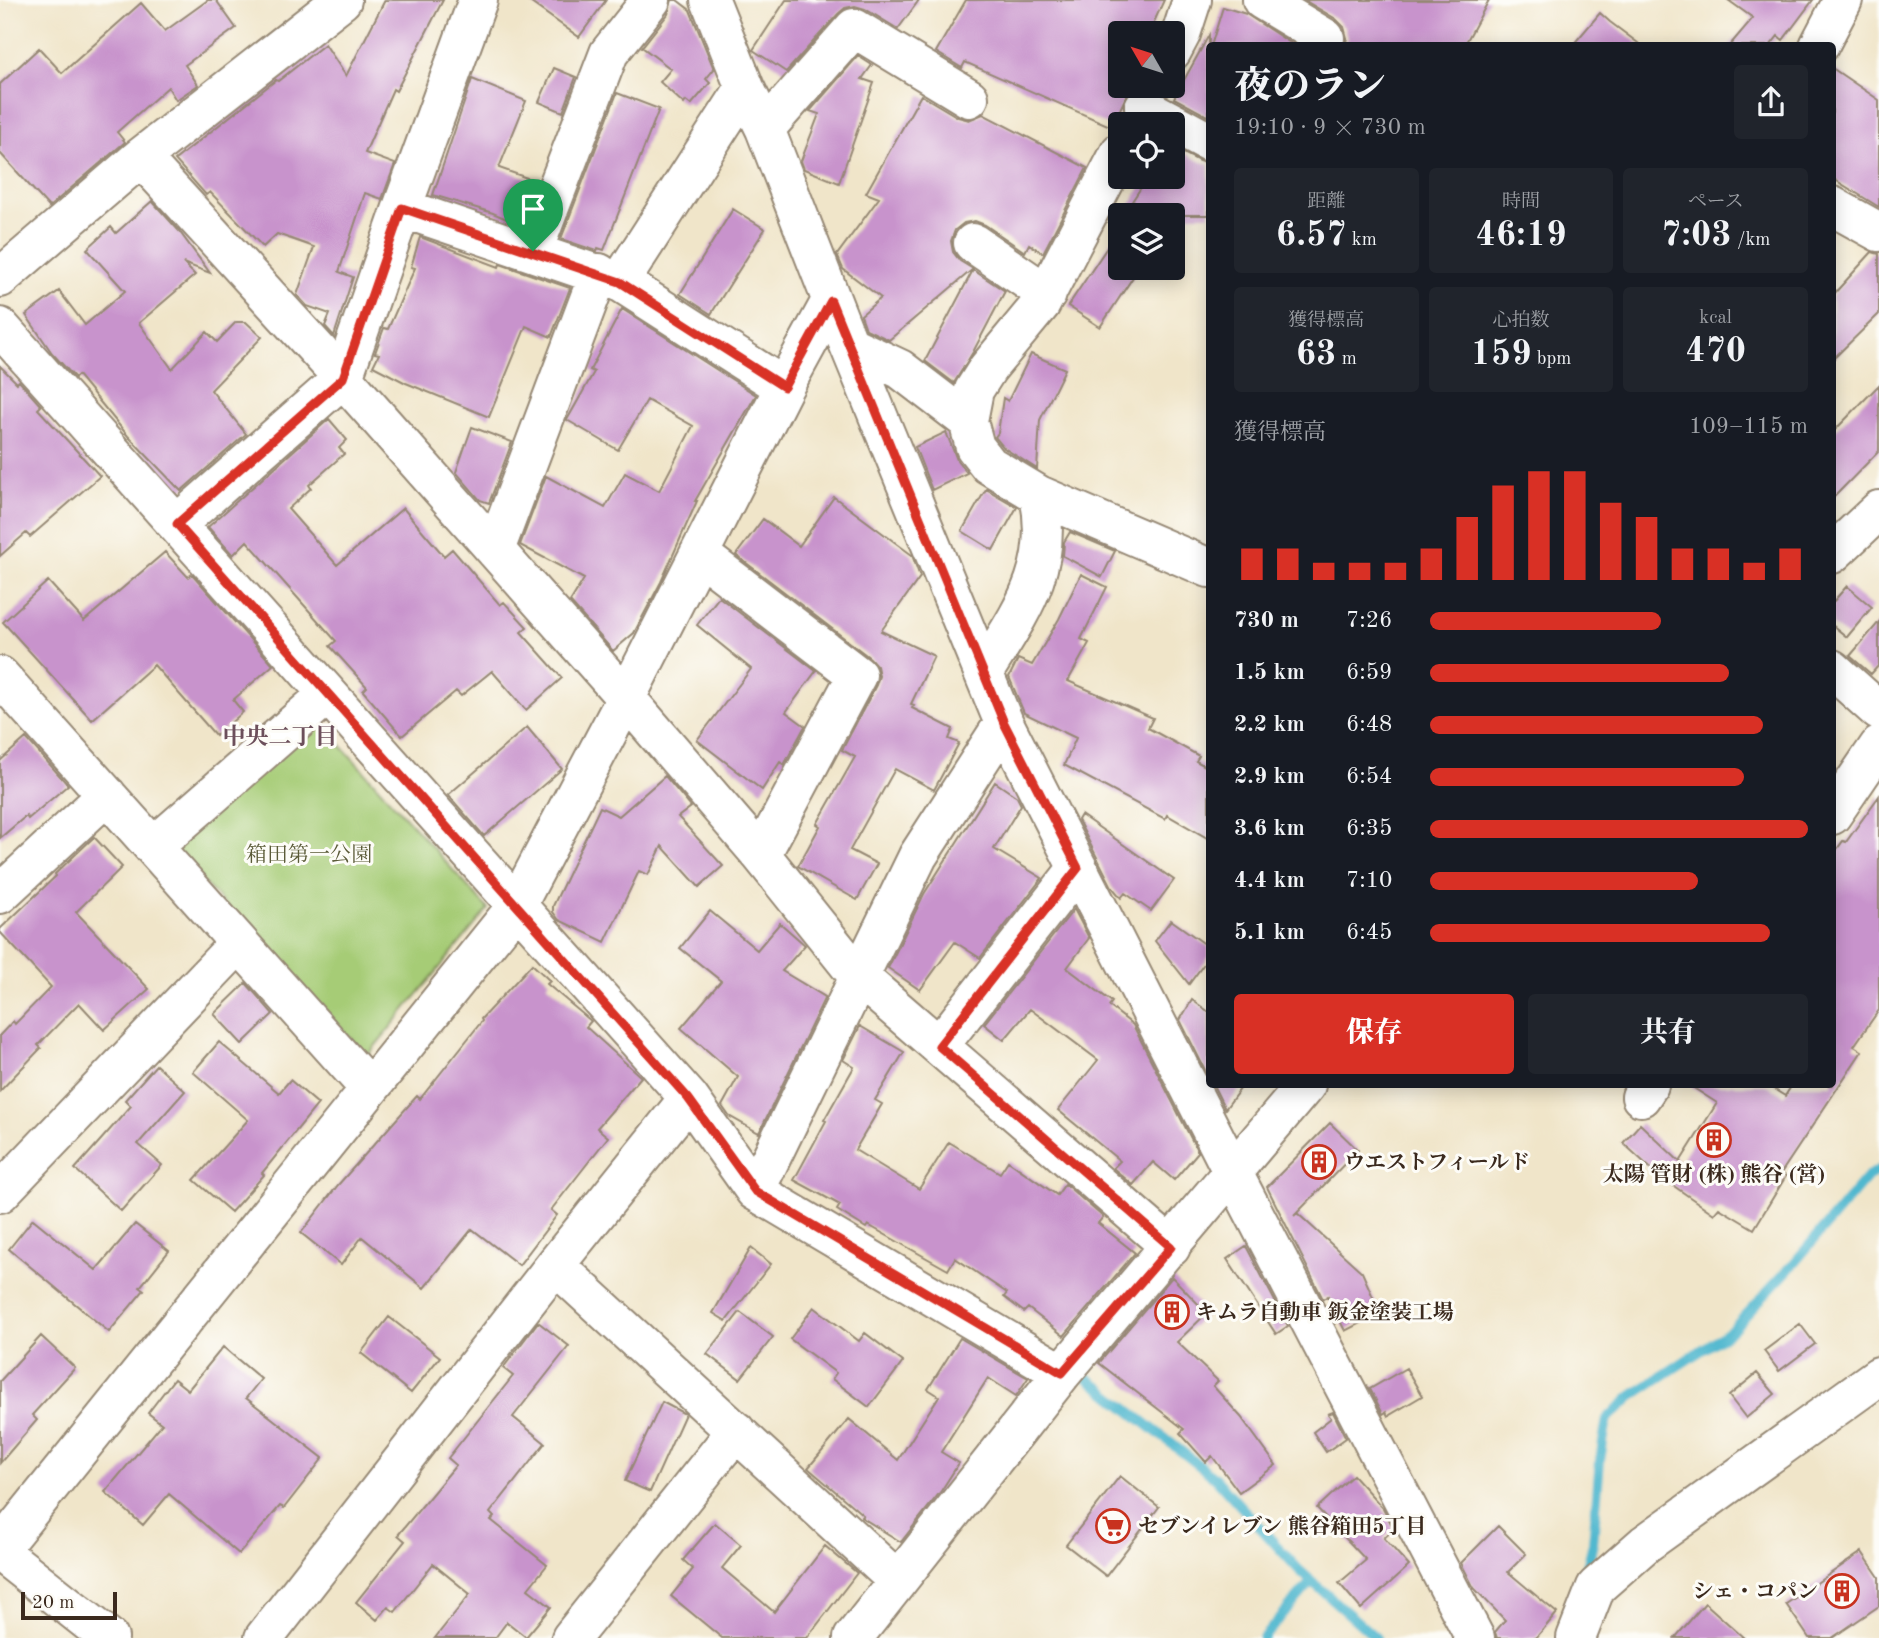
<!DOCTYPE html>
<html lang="ja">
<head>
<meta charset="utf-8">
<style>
	body { margin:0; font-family:"Old Standard TT","Noto Serif JP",serif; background:#20242c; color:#f1f3f6; height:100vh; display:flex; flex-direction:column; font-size:26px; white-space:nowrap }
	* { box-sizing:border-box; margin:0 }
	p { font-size:23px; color:#9ea1a6 }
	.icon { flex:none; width:38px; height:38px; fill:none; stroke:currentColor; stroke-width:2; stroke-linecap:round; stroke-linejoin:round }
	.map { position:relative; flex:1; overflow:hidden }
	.side { position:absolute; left:1206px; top:42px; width:630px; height:1046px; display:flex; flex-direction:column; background:#171b24; border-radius:7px; box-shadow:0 4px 18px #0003 }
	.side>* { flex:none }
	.needle { width:46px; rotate:309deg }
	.fabs { position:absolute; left:1108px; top:21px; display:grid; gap:14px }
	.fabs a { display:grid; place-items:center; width:77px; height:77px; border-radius:7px; background:#171b24; box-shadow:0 4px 18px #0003; font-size:35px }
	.scale { position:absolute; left:21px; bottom:18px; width:96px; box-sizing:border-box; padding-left:7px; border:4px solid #3b2a1e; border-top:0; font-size:19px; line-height:24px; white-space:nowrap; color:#3b2a1e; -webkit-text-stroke:5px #fdfcf7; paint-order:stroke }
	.pin { position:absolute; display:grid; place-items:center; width:60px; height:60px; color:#fff; margin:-72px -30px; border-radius:50% 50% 50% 0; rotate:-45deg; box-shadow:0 0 7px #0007 }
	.pin .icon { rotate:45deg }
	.round { display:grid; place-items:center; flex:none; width:74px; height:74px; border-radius:7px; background:#20242c }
	.summary { display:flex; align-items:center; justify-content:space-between; height:119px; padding:0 28px }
	h1 { font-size:38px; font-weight:800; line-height:52px }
	.stats { display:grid; grid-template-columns:repeat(3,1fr); gap:10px; height:119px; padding:7px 28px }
	.stats div { display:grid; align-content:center; border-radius:7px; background:#20242c; text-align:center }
	.stats b { font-size:35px; font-weight:800 }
	.stats small { font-size:19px; font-weight:400 }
	.stats p { font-size:19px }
	.chart { height:196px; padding:14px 28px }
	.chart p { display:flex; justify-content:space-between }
	.chart svg { width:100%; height:126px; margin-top:7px; stroke:#d93025; stroke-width:6 }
	.action { display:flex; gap:14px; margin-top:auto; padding:14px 28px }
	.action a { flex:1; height:80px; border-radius:7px; background:#d93025; color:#fff; font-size:28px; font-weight:800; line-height:80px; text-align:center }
	.action a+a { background:#20242c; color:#f1f3f6 }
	ul { padding:0 28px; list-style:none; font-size:23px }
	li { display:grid; grid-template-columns:112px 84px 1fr; align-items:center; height:52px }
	li i { height:18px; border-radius:9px; background:#d93025 }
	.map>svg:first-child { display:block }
	.green { fill:#a6cc76; stroke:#707b4a; stroke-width:2 }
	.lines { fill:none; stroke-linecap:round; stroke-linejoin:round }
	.stream { stroke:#51b8cf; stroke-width:10 }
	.building { fill:#c893cc }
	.minor-casing { stroke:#968874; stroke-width:42 }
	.minor { stroke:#fff; stroke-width:38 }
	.route-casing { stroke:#fff; stroke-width:14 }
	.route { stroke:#d93025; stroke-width:9 }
	.labels { text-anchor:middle; stroke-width:6; stroke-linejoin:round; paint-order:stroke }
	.park-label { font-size:21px; fill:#5b5b38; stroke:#fdfcf7 }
	.poi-label { font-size:21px; font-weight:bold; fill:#3b2a1e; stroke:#fdfcf7; text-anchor:start }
	.neighbourhood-label { font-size:23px; font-weight:bold; fill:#6c4f5b; stroke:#fdfcf7 }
</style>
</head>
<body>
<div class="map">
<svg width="1879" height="1638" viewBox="0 0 1879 1638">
	<rect width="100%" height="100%" fill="#fdfcf7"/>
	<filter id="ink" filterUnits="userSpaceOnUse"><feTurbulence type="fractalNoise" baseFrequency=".0143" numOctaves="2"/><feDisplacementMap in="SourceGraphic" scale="14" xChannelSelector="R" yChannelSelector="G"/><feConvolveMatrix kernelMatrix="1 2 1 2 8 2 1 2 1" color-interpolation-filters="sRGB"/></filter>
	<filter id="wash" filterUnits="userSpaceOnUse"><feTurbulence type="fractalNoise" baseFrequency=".00686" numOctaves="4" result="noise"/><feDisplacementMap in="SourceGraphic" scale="28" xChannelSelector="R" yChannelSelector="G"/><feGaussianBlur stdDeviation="1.57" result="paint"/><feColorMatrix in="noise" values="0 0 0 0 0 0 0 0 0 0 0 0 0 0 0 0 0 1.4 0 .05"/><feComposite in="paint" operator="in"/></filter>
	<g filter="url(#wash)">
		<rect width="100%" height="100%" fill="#f0e5c9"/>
		<!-- green -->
		<path class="green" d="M317,719L488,909L367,1056L171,848Z"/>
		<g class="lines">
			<!-- stream -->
			<path class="stream" d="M1172,80L1183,59
				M1084,1375L1214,1477L1299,1570L1376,1638
				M1584,1580L1593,1543L1600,1460L1607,1419L1632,1396L1732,1330L1789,1269L1868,1176L1879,1170
				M1263,1638L1312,1581"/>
		</g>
		<g id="blocks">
			<!-- building -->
			<path class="building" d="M208,0H216L236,28L185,65L198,85L176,100L168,87L117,132L125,142L49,207L0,153V84L39,48L62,73L141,3L165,31Z
				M385,0H443L396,91L393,89L365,153L395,164L382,199L365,193L339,272L353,277L334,336L325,326L330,314L307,306L297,295L314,247L277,234L263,247L210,192L206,195L175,160L276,80L278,81L325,44L346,76Z
				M527,0H606L579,37Z
				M672,0H677L690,10L714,69L706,79L710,83L691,105L686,101L684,104L660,82L671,69L642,47L668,14Z
				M786,0H919L898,29L865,9L855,6L845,8L838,14L786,72L753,50Z
				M966,0H1164L1149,33H1120V86L1129,90L1112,127L965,62L962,68L936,52Z
				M1304,0H1489L1464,46H1345L1347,38L1344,27L1336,19Z
				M1728,0H1813L1783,40L1778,36L1770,46H1729L1753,18Z
				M1223,7L1246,14L1295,46H1211Z
				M1600,13L1610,22L1642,46H1572Z
				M1209,35V117L1174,98Z
				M858,56L872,65L862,79L874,83L839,183L804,169L801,161L819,114L810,111Z
				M554,68L576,77L563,112L539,102Z
				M1832,68L1879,100V207L1832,178Z
				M472,79L526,101L499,168L536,181L520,225L493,213L433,195Z
				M617,93L659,109L604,250L598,248L597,251L561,239Z
				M921,95L958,117L969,120L983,114L1087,168L1043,253L1029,244L1025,252L985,225L975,221L964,223L955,230L951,241L953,252L960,261L973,269L889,340L866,329L861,315L881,298L843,269L837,255L879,198L866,193Z
				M1172,147L1199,161L1209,164V215H1123L1148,177H1172Z
				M152,201L179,231L210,273L183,263L195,275L139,323L172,369L207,332L217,342L236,322H246L262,337L211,390L246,434L181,491L128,436L78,375L75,378L52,353L26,315L59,291L85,325L125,291L87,249L111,227L116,233Z
				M733,209L765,229L711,314L680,294Z
				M1120,228V268H1139L1100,327L1068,306Z
				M420,237L499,267L500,264L570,288L551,337L526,326L489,417L406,383L373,366L379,354L375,353L384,328L388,329L415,268L411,267Z
				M1872,252L1879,254V314L1832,360V296Z
				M973,270L1005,291L973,352L954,383L925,361Z
				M622,309L756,395L695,501H697L661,582L634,633L613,651L570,602L584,579L520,545L546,476L605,508L625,473L659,491L693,426L647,400L618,450L567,420L594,372L590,370Z
				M1031,354L1065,369L1040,420L1037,469L1004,448L995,437L998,433L1003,398L1008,401Z
				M0,366L17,383L19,381L41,406L38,409L100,476L30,537L26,533L0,556Z
				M1879,385V451L1832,499V433Z
				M329,419L347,440L339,448L344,454L309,485L311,488L288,509L337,565L403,508L444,556L452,549L500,605L504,602L527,627L521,632L562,678L526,710L492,671L461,696L456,691L402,736L363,691L367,687L330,646L336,641L247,541L233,555L208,527Z
				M472,427L512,442L489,503L480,500L456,472Z
				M946,432L957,460L967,473L932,490L915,447Z
				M986,489L1017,507L993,550L962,531Z
				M834,497L912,555L920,577L881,631L934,656L911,704L914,705L912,708L953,729L949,739L959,743L934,790L895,769L850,850L877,864L857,900L798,866L820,826L817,824L855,757L842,750L876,685L879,676L877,666L870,658L736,555L763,519L799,546Z
				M1070,532L1115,551L1102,577L1063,556L1064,542Z
				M165,552L188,577L192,574L273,665L233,700L243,712L216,736L154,665L92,720L3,622L48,581L84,621Z
				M1081,574L1107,587L1081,639L1089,643L1068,681L1153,718L1148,728L1199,756L1196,761L1209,768V839L1167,815L1165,819L1064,765L1076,738L1024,713L1009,677L1018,659L1032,665L1059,619Z
				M1847,586L1872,607L1847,637L1832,625V603Z
				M719,597L816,671L786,712L805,726L784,765L780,762L762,790L697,740L751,669L697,625Z
				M1879,622V665L1871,674L1850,656Z
				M527,727L562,769L484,836L448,795Z
				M26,738L68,785L28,819L26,816L0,838V761Z
				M665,776L691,807L678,817L723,866L699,887L662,846L648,875L639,871L605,942L559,920L553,912V906L600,807L619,816Z
				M995,782L1017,797L1021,805L994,849L1042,878L980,958L955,942L920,990L888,968L924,894Z
				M1879,796V1010L1854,1046L1862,1051L1781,1173L1786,1176L1754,1229L1719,1208L1714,1214L1658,1175L1623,1143L1640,1124L1680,1162L1717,1103L1689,1085H1767L1785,1096L1792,1085H1832V856L1843,841L1846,842Z
				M1081,815L1174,880L1151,911L1125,893L1121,898L1112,887L1078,820Z
				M94,837L122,867L76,912L149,989L104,1030L79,1003L38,1045L41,1048L0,1091V1035L13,1021L15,1024L51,987L0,932V929L56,876L55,874Z
				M1074,909L1089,938L1067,968L1112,1002L1109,1006L1133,1025L1198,1152L1174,1180L1153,1162L1133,1185L1113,1168L1120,1161L1058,1110L1098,1060L1030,1009L1004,1040L984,1024Z
				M710,911L757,950L780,923L805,945L782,971L825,997L759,1133L729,1116L722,1106L738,1077L681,1028L721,981L680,948Z
				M1171,920L1209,947V957L1189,984L1155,941Z
				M532,964L550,981L547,984L591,1021L586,1027L641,1077L597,1128L608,1137L551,1210L557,1215L519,1265L472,1229L424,1288L362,1237L341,1265L301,1233L338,1185L417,1096L420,1099L482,1021L481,1019Z
				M246,983L273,1014L242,1044L214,1014Z
				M1192,1000L1209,1012V1078L1180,1020Z
				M860,1026L904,1052L875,1100L882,1104L855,1150L919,1189L949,1142L1000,1173L1008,1161L1057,1195L1065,1184L1103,1217L1098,1223L1135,1253L1064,1336L1028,1308L1024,1312L1004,1297L1007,1293L955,1258L948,1270L868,1225L866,1228L837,1210L840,1205L794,1180L826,1121L824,1120L854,1067L843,1060Z
				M219,1042L279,1093L290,1080L318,1104L262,1173L264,1175L231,1212L194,1180L248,1120L193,1072Z
				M156,1065L185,1091L138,1144L162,1165L121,1211L75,1169L131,1106L125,1100Z
				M1213,1085H1243L1225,1109Z
				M1330,1123L1358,1150L1294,1216L1297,1213L1362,1272L1380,1313L1345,1331L1328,1296L1323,1299L1267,1187Z
				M33,1219L96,1270L135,1224L169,1251L140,1287L144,1290L109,1332L9,1249Z
				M1246,1246L1288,1326L1276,1334L1227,1259Z
				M751,1248L771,1264L726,1321L713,1313Z
				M1172,1277L1207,1313L1177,1342L1218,1381L1213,1386L1241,1417L1276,1465L1239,1492L1212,1456L1206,1462L1180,1433L1184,1429L1099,1363Z
				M814,1307L859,1341L865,1333L903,1362L869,1407L832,1379L836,1373L790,1339Z
				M740,1312L773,1337L740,1379L707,1354Z
				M389,1317L440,1357L411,1393L361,1353Z
				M538,1322L569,1346L513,1417L545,1443L490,1513L494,1517L491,1520L547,1565L528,1589L551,1607L526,1637L507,1622L495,1638H435L470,1594L433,1564L395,1612L388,1607L377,1620L356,1602L405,1541L398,1535L456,1465L448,1458L513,1376L503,1368Z
				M1800,1324L1815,1344L1779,1371L1764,1351Z
				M41,1336L75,1368L32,1415L37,1420L0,1463V1381Z
				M960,1338L1028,1378L1016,1396L988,1378L941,1452L959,1463L941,1491L901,1542L861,1517L863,1515L808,1468L849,1419L898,1460L939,1396L928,1389Z
				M223,1347L261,1379L246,1398L323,1458L284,1508L280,1506L239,1554L169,1494L143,1525L105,1492L162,1424L148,1413L174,1379L188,1390Z
				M1406,1368L1422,1396L1388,1416L1386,1412L1383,1414L1370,1389Z
				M1757,1373L1775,1394L1746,1418L1729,1396Z
				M662,1402L685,1414L650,1492L625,1481Z
				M1333,1412L1346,1438L1326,1452L1313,1432L1331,1418L1328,1414Z
				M1353,1475L1383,1508L1394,1529L1384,1538L1409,1566L1361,1609L1339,1583L1366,1560L1317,1508Z
				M1120,1476L1159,1507L1106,1576L1066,1545Z
				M715,1523L741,1545L722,1568L774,1612L825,1546L857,1573L807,1638H722L671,1596L693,1569L683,1560Z
				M1498,1526L1526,1554L1508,1572L1557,1613L1536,1638H1497L1495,1632L1505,1620L1474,1588L1461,1563Z
				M1862,1552L1879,1577V1606L1832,1638H1809L1786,1604Z
				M1705,1603L1744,1638H1675Z"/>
		</g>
	</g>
	<g filter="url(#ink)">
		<use href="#blocks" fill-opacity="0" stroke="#968874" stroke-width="2"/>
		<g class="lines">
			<!-- minor casing -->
			<g class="minor-casing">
				<path id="minor" d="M710,0L745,88L765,129L849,345L1004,723L1233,1173L1475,1638
					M1262,0L1325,38L1320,46
					M1819,46L1843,0
					M1172,51L1181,34L1192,0
					M1144,107L1209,142
					M765,129L854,28L969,98
					M141,157L343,378L626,698L761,855L858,976L1171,1247
					M1832,206L1879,232
					M402,208L620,282L784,387
					M973,243L1047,294
					M533,251L609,53L651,0
					M0,278L141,157L342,0
					M620,282L745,88
					M0,327L689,1098L755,1191L1062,1373
					M849,345L900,369L968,421L975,447L989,465L1039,495L1209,568
					M968,421L974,390L988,368L1041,304L1120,152
					M177,524L343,378L402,208L478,0
					M495,550L599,273
					M699,554L857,675L761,855
					M1832,554L1879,510
					M1832,669L1879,711
					M984,672C1020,613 1055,569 1039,495
					M0,676L369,1088
					M1832,815L1879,746
					M153,847L328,694
					M0,894L107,795
					M939,1046L1078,868
					M1641,1097L1649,1085
					M755,1191L918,856L1004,723
					M0,1193L239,943
					M555,1265L898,1581
					M0,1548L516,907L626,698L784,387L831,301
					M0,1552L109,1638
					M264,1638L555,1265L689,1098
					M571,1638L736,1431
					M853,1638L1062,1373L1306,1085
					M1576,1638L1596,1587L1645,1544L1879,1376"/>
			</g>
			<!-- minor -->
			<use href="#minor" class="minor"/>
		</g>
	</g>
	<g class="lines" filter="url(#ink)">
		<!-- route casing -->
		<g class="route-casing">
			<path id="route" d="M402,208L620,282L784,387L831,301L1004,723L1078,868L939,1046L1171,1247L1062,1373L755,1191L688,1098L177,524L343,378Z"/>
		</g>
		<!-- route -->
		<use href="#route" class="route"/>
	</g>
	<!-- icons -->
	<defs>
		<g id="building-ring" transform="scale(1.75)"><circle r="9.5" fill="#fdfcf7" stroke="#c8321e" stroke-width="1.5"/><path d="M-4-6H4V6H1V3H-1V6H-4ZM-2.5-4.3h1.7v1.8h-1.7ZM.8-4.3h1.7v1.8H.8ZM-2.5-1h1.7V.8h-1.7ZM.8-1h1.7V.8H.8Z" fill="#c8321e"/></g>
		<g id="supermarket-ring" transform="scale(1.75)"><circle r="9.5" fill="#fdfcf7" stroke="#c8321e" stroke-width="1.5"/><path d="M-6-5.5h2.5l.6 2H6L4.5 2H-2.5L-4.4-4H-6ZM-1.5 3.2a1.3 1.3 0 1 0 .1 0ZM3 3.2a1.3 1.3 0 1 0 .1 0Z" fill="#c8321e"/></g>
	</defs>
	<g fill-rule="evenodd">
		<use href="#building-ring" x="1714" y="1140"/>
		<use href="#building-ring" x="1319" y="1162"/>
		<use href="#building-ring" x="1172" y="1312"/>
		<use href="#supermarket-ring" x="1113" y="1526"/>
		<use href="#building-ring" x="1842" y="1591"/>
	</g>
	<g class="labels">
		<!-- park labels -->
		<g class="park-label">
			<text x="309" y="861">箱田第一公園</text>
		</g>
		<!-- poi labels -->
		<g class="poi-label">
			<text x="1344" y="1169">ウエストフィールド</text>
			<text x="1714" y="1181" text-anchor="middle">太陽 管財 (株) 熊谷 (営)</text>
			<text x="1196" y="1319">キムラ自動車 鈑金塗装工場</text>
			<text x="1138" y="1533">セブンイレブン 熊谷箱田5丁目</text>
			<text x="1818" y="1598" text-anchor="end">シェ・コパン</text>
		</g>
		<!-- neighbourhood labels -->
		<g class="neighbourhood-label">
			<text x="280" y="744">中央二丁目</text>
		</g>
	</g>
</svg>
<div class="fabs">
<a><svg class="needle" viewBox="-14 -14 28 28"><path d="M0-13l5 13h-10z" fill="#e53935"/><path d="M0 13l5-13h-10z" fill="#9ea1a6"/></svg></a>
<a><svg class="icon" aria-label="locate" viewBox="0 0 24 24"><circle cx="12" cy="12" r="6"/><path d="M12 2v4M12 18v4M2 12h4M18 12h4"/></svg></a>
<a><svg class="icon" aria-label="layers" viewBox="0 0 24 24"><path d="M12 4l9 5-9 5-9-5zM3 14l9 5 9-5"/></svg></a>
</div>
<div class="scale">20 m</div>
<div class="pin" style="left:533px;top:251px;background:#1e9e55"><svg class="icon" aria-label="arrive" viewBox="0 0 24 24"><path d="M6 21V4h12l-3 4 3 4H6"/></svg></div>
<section class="side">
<div class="summary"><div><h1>夜のラン</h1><p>19:10 · 9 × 730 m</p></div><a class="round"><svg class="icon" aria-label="share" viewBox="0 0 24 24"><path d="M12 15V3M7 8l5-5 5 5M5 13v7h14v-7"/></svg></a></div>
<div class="stats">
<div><p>距離</p><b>6.57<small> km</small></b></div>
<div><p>時間</p><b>46:19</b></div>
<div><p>ペース</p><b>7:03<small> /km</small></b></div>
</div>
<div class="stats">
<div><p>獲得標高</p><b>63<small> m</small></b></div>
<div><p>心拍数</p><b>159<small> bpm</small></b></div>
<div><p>kcal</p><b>470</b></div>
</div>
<div class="chart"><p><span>獲得標高</span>109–115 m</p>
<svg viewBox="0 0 160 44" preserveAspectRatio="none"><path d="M5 44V33M15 44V33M25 44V38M35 44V38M45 44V38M55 44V33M65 44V22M75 44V11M85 44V6M95 44V6M105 44V17M115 44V22M125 44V33M135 44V33M145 44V38M155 44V33"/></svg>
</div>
<ul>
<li><b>730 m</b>7:26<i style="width:61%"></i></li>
<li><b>1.5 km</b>6:59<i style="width:79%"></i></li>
<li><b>2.2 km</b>6:48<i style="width:88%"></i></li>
<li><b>2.9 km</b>6:54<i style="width:83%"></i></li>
<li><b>3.6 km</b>6:35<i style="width:100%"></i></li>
<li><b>4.4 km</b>7:10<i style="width:71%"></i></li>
<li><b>5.1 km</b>6:45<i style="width:90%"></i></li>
</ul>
<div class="action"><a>保存</a><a>共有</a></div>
</section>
</div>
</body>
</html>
